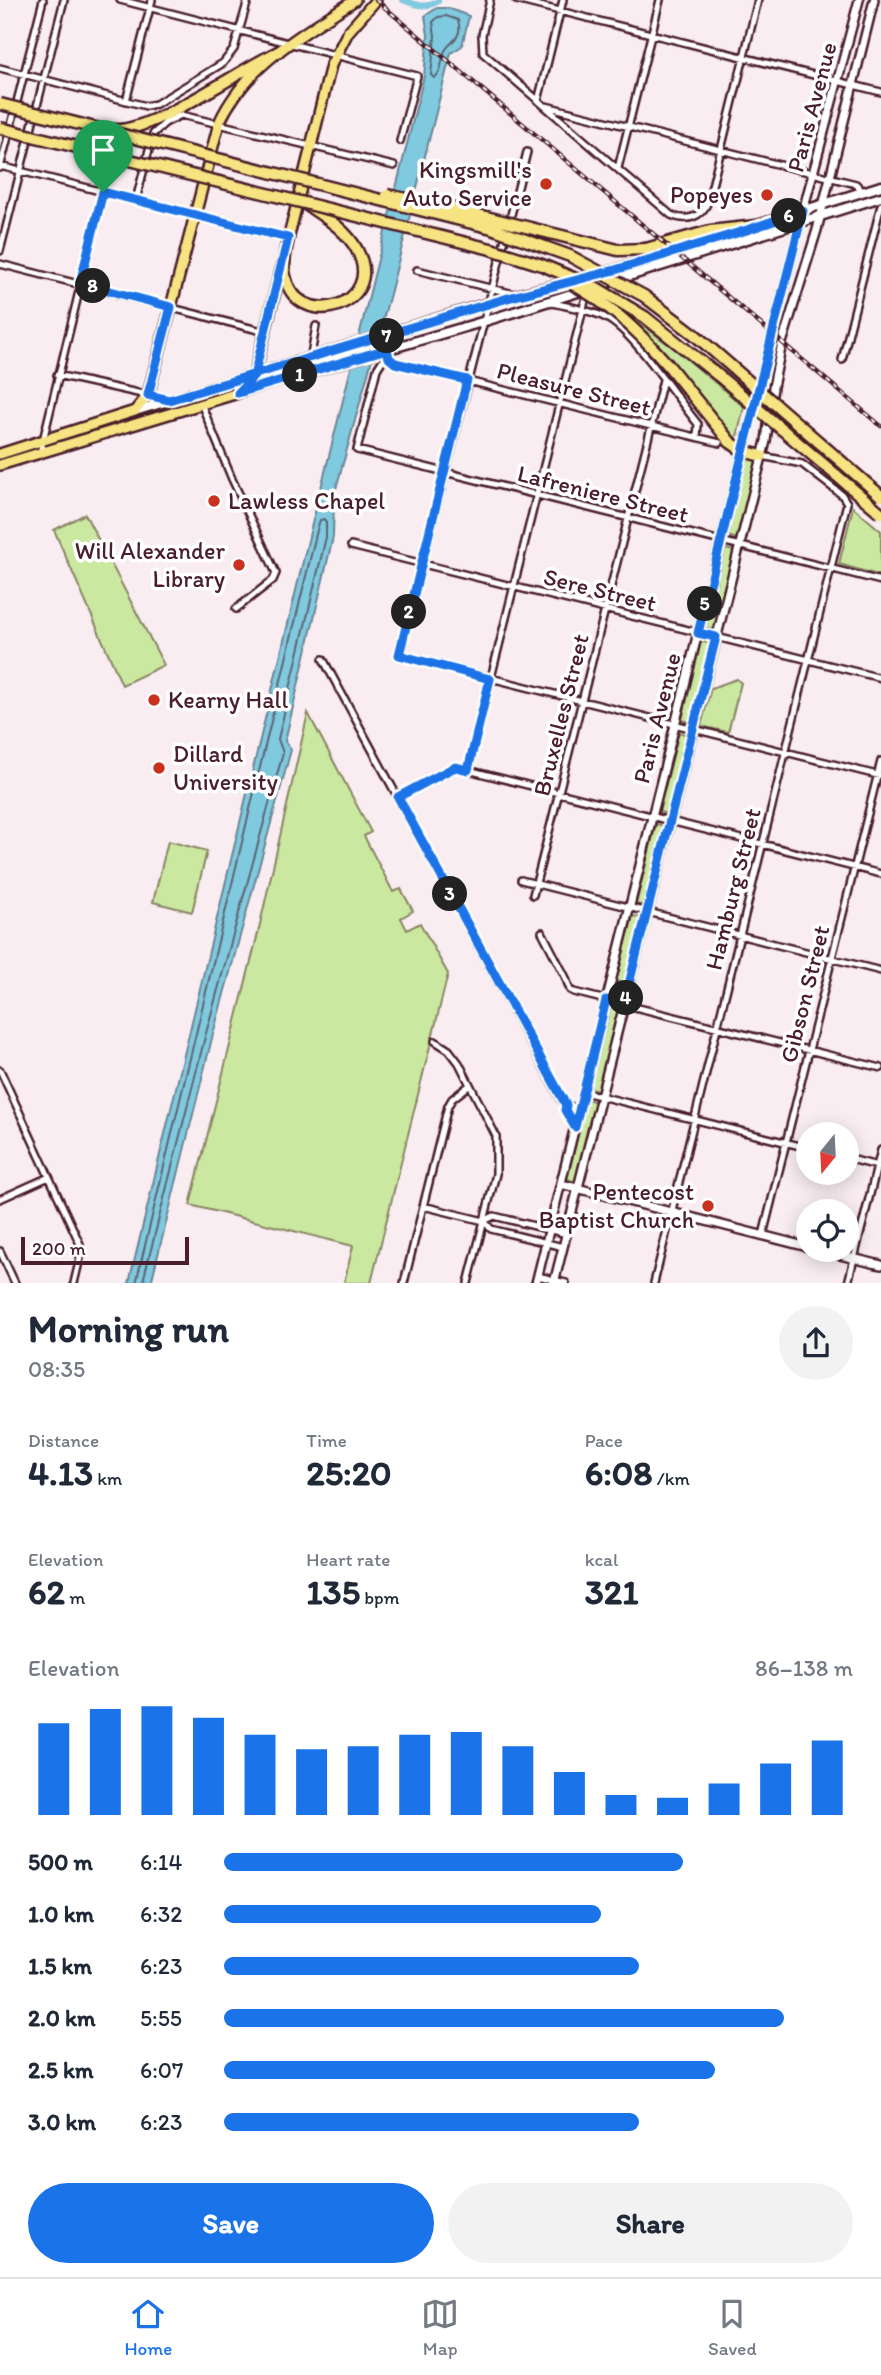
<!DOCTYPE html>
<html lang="en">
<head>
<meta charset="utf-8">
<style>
	body { margin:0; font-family:Itim,sans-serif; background:#f2f2f3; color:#1f2937; height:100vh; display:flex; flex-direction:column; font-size:26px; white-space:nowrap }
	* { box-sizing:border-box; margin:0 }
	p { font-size:23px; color:#747a83 }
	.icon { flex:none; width:38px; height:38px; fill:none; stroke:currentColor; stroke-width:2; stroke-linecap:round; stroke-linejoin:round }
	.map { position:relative; height:1283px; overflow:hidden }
	.side { display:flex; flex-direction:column; background:#fff; flex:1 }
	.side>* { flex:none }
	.needle { width:46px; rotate:198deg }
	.controls { position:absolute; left:796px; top:1122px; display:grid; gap:14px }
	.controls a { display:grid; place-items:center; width:63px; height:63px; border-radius:50%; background:#fff; box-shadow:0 4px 18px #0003; font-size:35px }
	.scale { position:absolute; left:21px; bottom:18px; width:168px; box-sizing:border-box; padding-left:7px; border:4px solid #4a1f2b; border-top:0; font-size:19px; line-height:24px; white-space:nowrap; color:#4a1f2b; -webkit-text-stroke:5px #fff; paint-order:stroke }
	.pin { position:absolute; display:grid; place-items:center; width:60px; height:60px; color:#fff; margin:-72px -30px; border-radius:50% 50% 50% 0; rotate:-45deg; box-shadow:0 0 7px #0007 }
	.pin .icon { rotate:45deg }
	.km { position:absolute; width:35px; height:35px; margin:-18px; border-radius:50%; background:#222; color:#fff; font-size:19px; line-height:35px; text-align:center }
	.round { display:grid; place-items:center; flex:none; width:74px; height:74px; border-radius:37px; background:#f2f2f3 }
	.summary { display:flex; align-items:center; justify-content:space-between; height:119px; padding:0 28px }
	h1 { font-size:38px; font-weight:700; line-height:52px }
	.figures { display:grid; grid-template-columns:repeat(3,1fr); gap:10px; height:119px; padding:7px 28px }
	.figures div { display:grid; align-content:center }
	.figures b { font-size:35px; font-weight:700 }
	.figures small { font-size:19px; font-weight:400 }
	.figures p { font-size:19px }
	.chart { height:196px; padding:14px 28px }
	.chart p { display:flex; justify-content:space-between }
	.chart svg { width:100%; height:126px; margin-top:7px; stroke:#1a73e8; stroke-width:6 }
	.cta { display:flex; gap:14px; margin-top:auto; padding:14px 28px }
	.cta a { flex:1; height:80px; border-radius:42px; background:#1a73e8; color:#fff; font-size:28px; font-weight:700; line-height:80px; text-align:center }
	.cta a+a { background:#f2f2f3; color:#1f2937 }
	ul { padding:0 28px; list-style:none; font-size:23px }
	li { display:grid; grid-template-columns:112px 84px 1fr; align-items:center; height:52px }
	li i { height:18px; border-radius:9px; background:#1a73e8 }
	.tab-bar { display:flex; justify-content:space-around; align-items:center; height:98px; border-top:2px solid #e0e1e3; background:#fff; font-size:19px; color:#747a83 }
	.tab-bar a { display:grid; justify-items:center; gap:4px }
	.tab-bar .active { color:#1a73e8 }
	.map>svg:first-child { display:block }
	.green { fill:#cae89f; stroke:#8a8465; stroke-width:2 }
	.water { fill:#7fcadf; stroke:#6a8697; stroke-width:2 }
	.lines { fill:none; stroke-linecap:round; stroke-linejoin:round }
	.shore { stroke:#5f6373; stroke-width:2 }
	.canal { stroke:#7fcadf; stroke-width:6 }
	.minor-casing { stroke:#4a1f2b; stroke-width:10 }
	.tertiary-casing { stroke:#4a1f2b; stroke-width:12 }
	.secondary-casing { stroke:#4a1f2b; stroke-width:13 }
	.primary-casing { stroke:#4a1f2b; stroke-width:14 }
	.motorway-casing { stroke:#4a1f2b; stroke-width:15 }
	.minor { stroke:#fff; stroke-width:5 }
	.tertiary { stroke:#fff; stroke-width:7 }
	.secondary { stroke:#fff; stroke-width:8 }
	.primary { stroke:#f6e381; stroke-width:9 }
	.motorway { stroke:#f6e381; stroke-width:10 }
	.rail-casing { stroke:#4a1f2b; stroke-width:4.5 }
	.rail { stroke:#fff; stroke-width:2; stroke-dasharray:5; stroke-linecap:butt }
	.motorway-bridge-casing { stroke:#4a1f2b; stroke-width:15; stroke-linecap:butt }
	.motorway-bridge { stroke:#f6e381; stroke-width:10 }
	.route-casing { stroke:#fff; stroke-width:14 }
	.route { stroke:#1a73e8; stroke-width:9 }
	.poi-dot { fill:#c8321e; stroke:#fff; stroke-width:2.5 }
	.labels { text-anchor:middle; stroke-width:7; stroke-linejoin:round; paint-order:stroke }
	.street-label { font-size:24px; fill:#4a1f2b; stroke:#fff }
	.poi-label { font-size:24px; fill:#4a1f2b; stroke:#fff; text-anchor:end }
</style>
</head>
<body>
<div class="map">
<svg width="881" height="1283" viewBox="0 0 881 1283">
	<rect width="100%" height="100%" fill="#f9edf1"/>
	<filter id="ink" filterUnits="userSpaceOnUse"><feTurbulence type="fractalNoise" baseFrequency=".0143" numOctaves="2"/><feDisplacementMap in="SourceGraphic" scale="14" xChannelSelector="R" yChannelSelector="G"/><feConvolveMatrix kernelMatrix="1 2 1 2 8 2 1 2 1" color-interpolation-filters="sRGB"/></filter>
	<g filter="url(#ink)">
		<!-- green -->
		<path class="green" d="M637,321L680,353L744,407L736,441L635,323Z
			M747,456L757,459L737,539L728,536Z
			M853,507L881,531V576L839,564Z
			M85,514L164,665L122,685L54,530Z
			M725,549L734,551L714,630L705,628Z
			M701,641L710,644L691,722L682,720Z
			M737,679L741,683L728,732L701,726L711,688Z
			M308,713L371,832L364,836L393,892L401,889L413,911L401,918L407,930L420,923L448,974L371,1283H344L353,1246L190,1205L258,933Z
			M679,732L688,735L668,814L659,812Z
			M656,824L665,826L645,906L636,904Z
			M168,841L207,851L192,912L153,902Z
			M633,916L642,918L624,984L616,981Z
			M610,1008L619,1010L599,1090L590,1088Z
			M587,1099L596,1102L576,1182L567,1179Z"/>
		<!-- water -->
		<path class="water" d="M437,8H448L469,16L462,46L451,53L390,294L334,496L333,537L285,741L291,750L213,1034L151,1283H129L312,524L424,76L428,35L425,16Z"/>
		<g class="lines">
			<!-- shore -->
			<path class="shore" d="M446,16L458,20C464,40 448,41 444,53C441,62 442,73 434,78L431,75L435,36L433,22L438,17Z
				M136,1283L318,526L320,520L324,519L326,522V537L278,739L283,753L206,1033L144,1277L145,1283"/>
			<!-- canal -->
			<path class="canal" d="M403,0C415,5 427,9 438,1"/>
			<!-- minor casing -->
			<g class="minor-casing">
				<path id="minor" d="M120,0L417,76L400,141
					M490,0L482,35L483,53L671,215C686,222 701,218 708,202L758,0
					M516,0L881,92
					M0,68L146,106L156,104L223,63L234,49L248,0
					M126,101L152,0
					M538,101L563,0
					M546,106L856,184L863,192
					M527,152L399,655L881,776
					M0,166L288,238
					M0,168L43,0
					M618,168L660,0
					M136,200L153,134L165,123L181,115L394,166
					M0,251L64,0
					M0,264L266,332
					M417,270L514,294
					M549,302C567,307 590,309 606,318C633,331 677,399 698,424L697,437
					M387,349L389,358L395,363L720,443
					M389,358L382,361L377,369L357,450L881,581
					M842,360L881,205
					M308,372L316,326
					M57,375L169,400
					M202,406L232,479L276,573L273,580L236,609
					M40,453L103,192
					M351,546L881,678
					M323,659L562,1101L566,1105L579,1109
					M468,770L587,293
					M398,797L456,767L881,874
					M521,880L881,971
					M533,895L663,380
					M542,932L565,976L570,990L574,992L881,1068
					M435,1041L449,1050L459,1063L496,1136V1174L468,1283
					M0,1070L80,1244V1258L74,1283
					M584,1092L808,1148
					M566,1105L565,1110L575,1127
					M847,1158L881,1167
					M0,1199L49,1177
					M423,1206L484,1221L491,1229L563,1247
					M484,1221L494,1216L567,1234
					M763,1235L881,761
					M0,1251L15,1283
					M538,1276L566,1283
					M404,1283L448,1106L452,1099L470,1085
					M654,1283L847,503L842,495L802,464L762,456
					M848,1283L881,1150"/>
			</g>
			<!-- tertiary casing -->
			<g class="tertiary-casing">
				<path id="tertiary" d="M561,1184L808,1247
					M819,1250L881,1265
					M536,1283L803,211L859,0
					M554,1283L766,441L773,387L782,343L817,230L874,0"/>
			</g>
			<!-- secondary casing -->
			<g class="secondary-casing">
				<path id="secondary" d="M241,392L482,322L881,197
					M135,411L508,297L615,270L881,186"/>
			</g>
			<!-- primary casing -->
			<g class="primary-casing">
				<path id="primary" d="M287,244L331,65L348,32L376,0
					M0,454L135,411L148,395L219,123C246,64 303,34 355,0
					M0,465L238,393L248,385L254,376L282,264"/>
			</g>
			<!-- motorway casing -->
			<g class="motorway-casing">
				<path id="motorway" d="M113,130C152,133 239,70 278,52
					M288,238C286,250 282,264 285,276C297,333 387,306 357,250C346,229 323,216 304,203
					M646,249L710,231L756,226
					M668,365L730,442L743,451L762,456"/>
			</g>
			<!-- minor -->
			<use href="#minor" class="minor"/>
			<!-- tertiary -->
			<use href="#tertiary" class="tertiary"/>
			<!-- secondary -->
			<use href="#secondary" class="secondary"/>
			<!-- primary -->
			<use href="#primary" class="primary"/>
			<!-- motorway -->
			<use href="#motorway" class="motorway"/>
			<!-- rail casing -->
			<g class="rail-casing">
				<path id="rail" d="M376,0L881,426"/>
			</g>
			<!-- rail -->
			<use href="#rail" class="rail"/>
			<!-- motorway-bridge casing -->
			<g class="motorway-bridge-casing">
				<path id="motorway-bridge" d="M0,104L492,228L570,256L644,296L694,334L881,496
					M0,128L491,249L542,265L595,287L645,317L719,376L881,513
					M387,195L446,207L618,250L646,249
					M569,282C609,303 639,332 668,365"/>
			</g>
			<!-- motorway-bridge -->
			<use href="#motorway-bridge" class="motorway-bridge"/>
		</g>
	</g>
	<g class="lines" filter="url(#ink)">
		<!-- route casing -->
		<g class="route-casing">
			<path id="route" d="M103,192L288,238L254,376L238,393L387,349L389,358L395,363L467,380L399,655L490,679L468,770L456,767L451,769L398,797L566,1105L565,1110L575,1127L606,1000L624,1004L716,637L698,633L803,211L747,230L615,270L508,298L169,400L148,395L171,307L80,283L103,192"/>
		</g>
		<!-- route -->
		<use href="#route" class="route"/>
	</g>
	<!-- markers -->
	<g class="poi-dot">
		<circle cx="546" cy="184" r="7"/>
		<circle cx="767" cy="195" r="7"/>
		<circle cx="214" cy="501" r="7"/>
		<circle cx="239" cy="565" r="7"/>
		<circle cx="154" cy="700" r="7"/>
		<circle cx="159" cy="768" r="7"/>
		<circle cx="708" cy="1206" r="7"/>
	</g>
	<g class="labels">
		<!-- street labels -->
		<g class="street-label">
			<text transform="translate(812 107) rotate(-75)" y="8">Paris Avenue</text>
			<text transform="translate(574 389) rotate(14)" y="8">Pleasure Street</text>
			<text transform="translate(603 494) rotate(14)" y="8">Lafreniere Street</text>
			<text transform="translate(600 590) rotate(14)" y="8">Sere Street</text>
			<text transform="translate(561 715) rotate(-76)" y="8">Bruxelles Street</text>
			<text transform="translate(657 718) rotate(-76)" y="8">Paris Avenue</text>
			<text transform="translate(733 889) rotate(-76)" y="8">Hamburg Street</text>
			<text transform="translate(805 994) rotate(-76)" y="8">Gibson Street</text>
		</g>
		<!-- poi labels -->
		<g class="poi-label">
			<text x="532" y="178">Kingsmill's<tspan x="532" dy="28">Auto Service</tspan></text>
			<text x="753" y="203">Popeyes</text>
			<text x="228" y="509" text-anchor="start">Lawless Chapel</text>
			<text x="225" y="559">Will Alexander<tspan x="225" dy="28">Library</tspan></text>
			<text x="168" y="708" text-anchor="start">Kearny Hall</text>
			<text x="173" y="762" text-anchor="start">Dillard<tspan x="173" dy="28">University</tspan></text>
			<text x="694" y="1200">Pentecost<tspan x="694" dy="28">Baptist Church</tspan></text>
		</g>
	</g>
</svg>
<div class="controls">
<a><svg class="needle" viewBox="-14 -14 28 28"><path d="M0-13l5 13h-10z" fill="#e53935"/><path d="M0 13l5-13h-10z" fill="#747a83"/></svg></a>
<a><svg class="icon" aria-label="locate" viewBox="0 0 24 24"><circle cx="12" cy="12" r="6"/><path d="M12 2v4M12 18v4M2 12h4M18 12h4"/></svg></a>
</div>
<div class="scale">200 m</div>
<div class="pin" style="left:103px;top:192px;background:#1e9e55"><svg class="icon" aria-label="arrive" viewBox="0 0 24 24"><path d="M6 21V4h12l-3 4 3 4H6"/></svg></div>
<b class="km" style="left:300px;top:375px">1</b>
<b class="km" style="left:409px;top:612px">2</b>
<b class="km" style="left:450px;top:894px">3</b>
<b class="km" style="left:626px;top:998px">4</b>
<b class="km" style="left:705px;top:604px">5</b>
<b class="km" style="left:789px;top:216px">6</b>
<b class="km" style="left:387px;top:336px">7</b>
<b class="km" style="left:93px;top:286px">8</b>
</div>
<section class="side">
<div class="summary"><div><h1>Morning run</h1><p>08:35</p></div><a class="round"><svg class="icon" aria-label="share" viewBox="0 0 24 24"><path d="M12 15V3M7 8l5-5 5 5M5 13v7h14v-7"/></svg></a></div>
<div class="figures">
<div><p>Distance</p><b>4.13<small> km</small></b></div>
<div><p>Time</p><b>25:20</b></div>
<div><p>Pace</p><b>6:08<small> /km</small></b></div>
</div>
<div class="figures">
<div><p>Elevation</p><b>62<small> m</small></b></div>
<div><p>Heart rate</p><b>135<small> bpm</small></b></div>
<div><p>kcal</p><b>321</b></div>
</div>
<div class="chart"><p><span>Elevation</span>86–138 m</p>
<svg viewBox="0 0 160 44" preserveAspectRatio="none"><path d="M5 44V12M15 44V7M25 44V6M35 44V10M45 44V16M55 44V21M65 44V20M75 44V16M85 44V15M95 44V20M105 44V29M115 44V37M125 44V38M135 44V33M145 44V26M155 44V18"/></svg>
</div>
<ul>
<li><b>500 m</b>6:14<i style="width:73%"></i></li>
<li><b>1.0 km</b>6:32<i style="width:60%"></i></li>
<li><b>1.5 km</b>6:23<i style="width:66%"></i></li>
<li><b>2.0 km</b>5:55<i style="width:89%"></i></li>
<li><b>2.5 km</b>6:07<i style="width:78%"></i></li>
<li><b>3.0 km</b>6:23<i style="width:66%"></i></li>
</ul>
<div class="cta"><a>Save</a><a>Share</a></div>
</section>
<nav class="tab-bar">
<a class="active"><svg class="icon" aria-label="home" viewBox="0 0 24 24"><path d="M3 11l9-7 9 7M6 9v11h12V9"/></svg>Home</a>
<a><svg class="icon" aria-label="map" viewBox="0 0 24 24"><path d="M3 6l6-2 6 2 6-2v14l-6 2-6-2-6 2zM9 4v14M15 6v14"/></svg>Map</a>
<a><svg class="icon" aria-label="saved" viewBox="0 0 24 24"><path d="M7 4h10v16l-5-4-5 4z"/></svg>Saved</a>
</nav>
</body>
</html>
